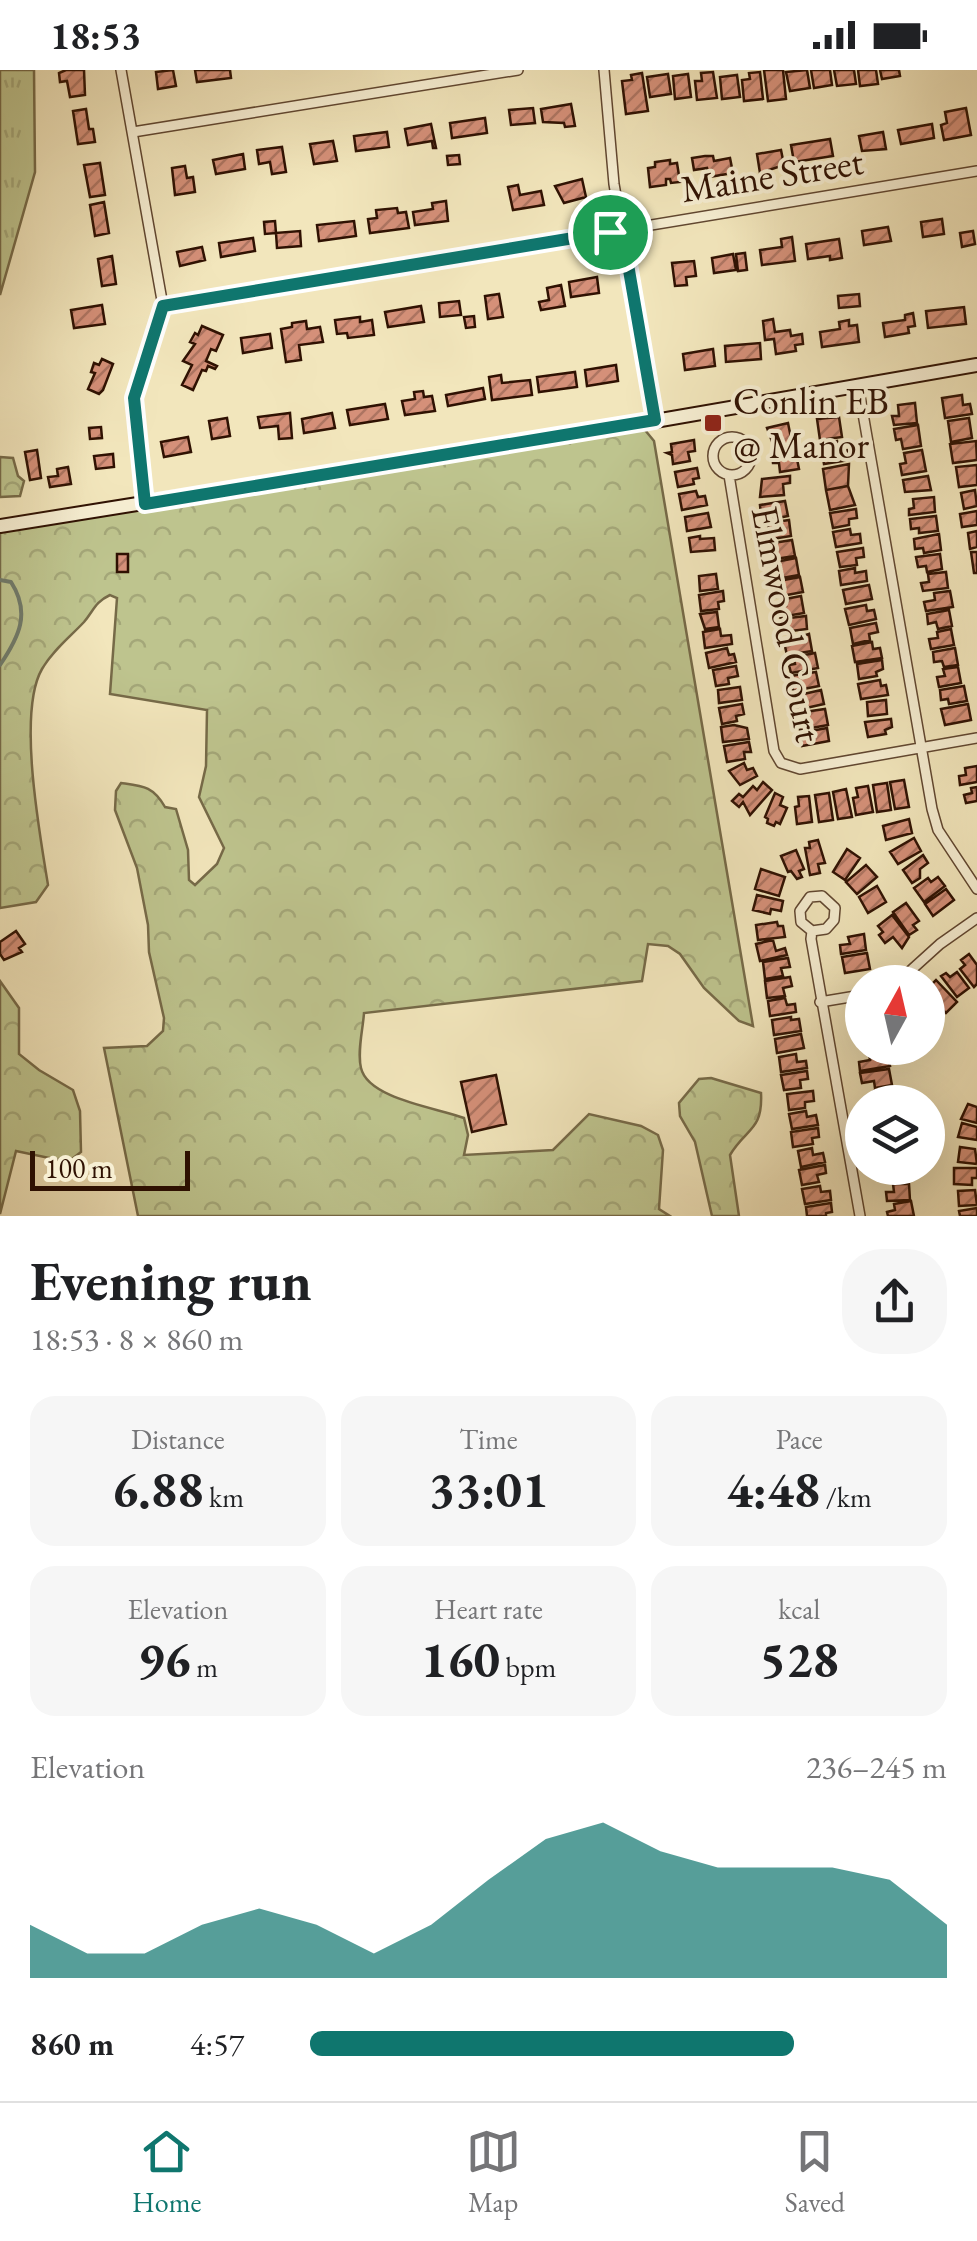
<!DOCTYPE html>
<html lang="en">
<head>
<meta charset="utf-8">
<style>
	body { margin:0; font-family:"EB Garamond",serif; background:#f6f6f6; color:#202124; height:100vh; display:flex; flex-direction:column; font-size:38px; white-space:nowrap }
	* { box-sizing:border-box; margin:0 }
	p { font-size:32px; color:#757577 }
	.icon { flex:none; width:55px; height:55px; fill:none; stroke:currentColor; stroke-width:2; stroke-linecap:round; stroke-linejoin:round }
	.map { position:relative; height:1146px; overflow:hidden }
	.sheet { display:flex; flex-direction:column; background:#fff; flex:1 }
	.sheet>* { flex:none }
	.needle { width:65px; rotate:8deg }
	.tools { position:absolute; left:845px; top:895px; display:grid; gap:20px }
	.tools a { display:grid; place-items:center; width:100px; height:100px; border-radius:50%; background:#fff; box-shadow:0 10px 40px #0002; font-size:50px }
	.scale { position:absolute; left:30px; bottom:25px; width:160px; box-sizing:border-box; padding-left:10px; border:5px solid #2f1102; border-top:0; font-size:28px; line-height:35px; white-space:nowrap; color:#2f1102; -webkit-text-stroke:8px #f7efd3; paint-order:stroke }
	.pin { position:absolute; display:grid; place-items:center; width:85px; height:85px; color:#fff; margin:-42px; border:5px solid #fff; border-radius:50%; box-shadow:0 2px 10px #0007 }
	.round { display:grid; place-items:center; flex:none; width:105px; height:105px; border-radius:40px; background:#f6f6f6 }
	.summary { display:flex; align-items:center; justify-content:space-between; height:170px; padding:0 30px }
	h1 { font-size:55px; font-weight:700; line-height:75px }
	.metrics { display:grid; grid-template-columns:repeat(3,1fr); gap:15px; height:170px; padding:10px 30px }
	.metrics div { display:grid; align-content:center; border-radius:25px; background:#f6f6f6; text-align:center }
	.metrics b { font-size:50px; font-weight:700 }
	.metrics small { font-size:28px; font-weight:400 }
	.metrics p { font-size:28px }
	.chart { height:280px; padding:20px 30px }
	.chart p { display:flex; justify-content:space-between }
	.chart svg { width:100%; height:180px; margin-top:10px; fill:#0f766e; opacity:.7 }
	ul { padding:0 30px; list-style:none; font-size:32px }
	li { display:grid; grid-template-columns:160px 120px 1fr; align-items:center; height:75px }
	li i { height:25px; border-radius:12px; background:#0f766e }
	.status { display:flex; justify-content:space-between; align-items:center; height:70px; padding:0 50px; background:#fff; direction:ltr }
	.status svg { height:28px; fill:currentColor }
	.tabs { display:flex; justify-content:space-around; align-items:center; height:140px; border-top:2px solid #e0e0e0; background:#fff; font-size:28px; color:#757577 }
	.tabs a { display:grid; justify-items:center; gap:5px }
	.tabs .selected { color:#0f766e }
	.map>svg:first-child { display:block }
	.grass { fill:url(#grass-tufts); stroke:#766a48; stroke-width:2.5 }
	.forest { fill:url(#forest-crowns); stroke:#766a48; stroke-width:2.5 }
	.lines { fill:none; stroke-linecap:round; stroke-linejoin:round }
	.stream { stroke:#707a6a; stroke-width:4 }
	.building { fill:url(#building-hatch); stroke:#2f1102; stroke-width:2.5 }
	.street-casing { stroke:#604630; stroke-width:12 }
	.secondary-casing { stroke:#2f1102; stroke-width:16 }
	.street { stroke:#f7efd3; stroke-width:9 }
	.secondary { stroke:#f7efd3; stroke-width:12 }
	.route-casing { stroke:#fff; stroke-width:20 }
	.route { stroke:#0f766e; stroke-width:12 }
	.poi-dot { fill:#8f2418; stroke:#f7efd3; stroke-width:4 }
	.labels { text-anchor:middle; stroke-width:8; stroke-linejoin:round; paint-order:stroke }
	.street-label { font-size:38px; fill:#2f1102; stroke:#f7efd3 }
	.poi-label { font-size:38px; fill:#2f1102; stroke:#f7efd3; text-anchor:start }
</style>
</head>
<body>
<div class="status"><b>18:53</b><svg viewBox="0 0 49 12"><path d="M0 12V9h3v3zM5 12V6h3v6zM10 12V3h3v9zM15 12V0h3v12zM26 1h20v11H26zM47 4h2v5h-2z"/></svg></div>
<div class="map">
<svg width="977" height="1146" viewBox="0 0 977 1146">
	<defs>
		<pattern id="grass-tufts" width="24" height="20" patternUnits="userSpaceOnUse" patternTransform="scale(2.5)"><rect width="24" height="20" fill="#bec48e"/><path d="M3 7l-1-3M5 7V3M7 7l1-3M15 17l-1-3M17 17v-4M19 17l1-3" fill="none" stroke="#a4a779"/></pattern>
		<pattern id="forest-crowns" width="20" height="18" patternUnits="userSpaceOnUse" patternTransform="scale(2.5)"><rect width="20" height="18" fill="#bec48e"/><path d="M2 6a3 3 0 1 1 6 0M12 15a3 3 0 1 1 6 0" fill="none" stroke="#a4a779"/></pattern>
		<pattern id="building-hatch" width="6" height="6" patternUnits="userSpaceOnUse" patternTransform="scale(2.5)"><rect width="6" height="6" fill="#d59079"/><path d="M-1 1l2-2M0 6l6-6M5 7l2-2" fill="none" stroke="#ad7461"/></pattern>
	</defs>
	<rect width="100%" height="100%" fill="#f2e6bc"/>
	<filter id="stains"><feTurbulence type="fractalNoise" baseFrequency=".002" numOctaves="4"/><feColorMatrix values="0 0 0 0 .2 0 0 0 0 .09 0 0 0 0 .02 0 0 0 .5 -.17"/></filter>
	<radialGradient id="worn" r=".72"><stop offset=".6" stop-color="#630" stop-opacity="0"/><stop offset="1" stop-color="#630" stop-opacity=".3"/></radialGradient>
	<!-- grass -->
	<path class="grass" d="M0,0H34L35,102L0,225Z"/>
	<!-- forest -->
	<path class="forest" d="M640,354L654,371L753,956L739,951L704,918L680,884L668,876L648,874L642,911L364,943C363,959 357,982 361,998C368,1029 438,1038 464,1048L468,1065L464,1085L553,1080L589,1044L641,1056L658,1065L663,1080L659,1139L670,1146H138L104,978L147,976L163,961L164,948L149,882L148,855L137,798L115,740L116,721L121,713C143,716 153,716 165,737L176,739L188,780L189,810L195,815L217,794L224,778L199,727L206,696L207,640L110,624L117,528L110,525C95,532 94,540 84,552C70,567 53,580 42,599C17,642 40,765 48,815L36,832L0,838V458Z
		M0,387L13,388L18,406L24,411L20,426L0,427Z
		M0,911L19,938V984L39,1000L73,1020L80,1041L81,1082L68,1092L16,1081L0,1144Z
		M711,1008L761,1023C763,1061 746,1058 730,1085L739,1146H712L695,1072L680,1046L679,1033L699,1009Z"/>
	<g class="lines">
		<!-- stream -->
		<path class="stream" d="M0,510L11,512C31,543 19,567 0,595"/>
	</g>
	<!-- building -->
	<path class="building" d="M66,0H84L85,25L70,27L67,11L60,12L59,3Z
		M173,0L176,16L158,19L156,2Z
		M195,0H230L231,8L197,12Z
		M764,0H783L786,29L768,31Z
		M807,0L810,18L790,21L786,2Z
		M811,0H830L832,15L814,18Z
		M834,0H854L856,14L837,16Z
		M858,0H876L878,14L860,16Z
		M880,0H899L900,6L882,9Z
		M713,2L717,28L697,30L695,11H702L701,3Z
		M760,2L763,29L744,31L742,10L750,9L749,3Z
		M642,3L648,41L626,44L622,11L632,10L631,5Z
		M668,4L671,24L650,27L647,7Z
		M688,4L691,27L675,29L673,6Z
		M737,5L740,27L722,29L720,7Z
		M571,34L575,56L565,57L564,53L543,52L541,39Z
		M533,38L535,53L511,55L509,40Z
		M966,38L971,65L944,70L941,55L947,53L945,42Z
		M86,39L89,59H93L95,72L78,74L73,41Z
		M485,48L487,63L452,68L450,53Z
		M431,54L436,78H433L432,71L408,75L405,59Z
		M932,54L934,68L901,74L898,60Z
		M387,62L389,77L356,81L354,66Z
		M883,62L886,79L862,81L859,66Z
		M830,69L833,86L794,92L791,75Z
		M333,71L337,91L314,94L310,74Z
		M282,77L286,102L272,104L270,92L259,94L257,80Z
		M781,80L784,95L760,103L757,84Z
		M243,84L245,99L216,104L213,90Z
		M459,85L460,94L448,95L447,86Z
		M705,86H713L714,91L730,88L733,103L709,107L707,98L694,100L692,88Z
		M670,90V94L677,93L680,112L671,113L670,109H666V115L650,117L648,98L655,97V92Z
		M100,93L105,125L90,127L84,95Z
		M185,96L187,108L193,107L195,122L175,125L172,98Z
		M582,109L586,127L564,133L555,116Z
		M518,115L520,125L541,121L544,135L513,140L508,117Z
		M446,131L448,151L415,155L413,142L433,139L432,133Z
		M104,132L109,163L95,166L90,135Z
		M397,138L398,143L406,142L409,158L370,163L368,149L377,148L376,140Z
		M942,149L944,164L923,167L921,152Z
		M275,151L276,163L300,161L301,176L277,178L276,163L265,164L264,152Z
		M354,151L356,166L319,171L317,155Z
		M888,157L891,171L864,175L862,161Z
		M973,161L975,174L962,177L960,163Z
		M792,167L795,191L762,195L760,180L782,177L781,169Z
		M253,168L255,181L221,187L219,173Z
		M839,169L842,188L830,190V186L808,189L806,174Z
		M202,177L205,190L180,196L177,182Z
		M745,183L747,200L738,201L736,184Z
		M733,184L736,200L714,203L712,188Z
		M112,186L116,214L102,216L98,189Z
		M694,191L696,206L686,207L687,215L675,216L672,193Z
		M597,207L599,223L571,227L569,212Z
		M561,215L565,236L541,240L539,232L549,230L547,218Z
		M499,224L503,247L488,249L485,226Z
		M859,224L860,236L839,238L838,226Z
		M459,231L461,245L440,247L439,233Z
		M102,235L105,254L74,258L71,240Z
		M421,236L424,252L388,257L385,242Z
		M964,237L966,254L928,258L926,241Z
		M913,243L915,256L908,257L909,263L885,267L883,253L905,250V245Z
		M474,246L475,257L466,258L464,247Z
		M360,247V252L372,250L374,265L348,268L347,263L337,264L335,250Z
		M773,249L775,262L790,260L791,266L802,264L803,274L795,275L796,281L776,284L774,269L765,270L763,251Z
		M849,250V256L857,255L859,272L822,277L820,262L840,259L839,252Z
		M306,251L307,259L320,257L323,272L299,275L301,290L286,292L281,259L292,257V253Z
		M202,256L223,265L216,281L211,279L206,291L217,296L215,299L208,296L206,301L202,300L193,320L182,315L192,295L183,291L195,274L190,272L195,263L198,265Z
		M270,264L272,278L243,283L241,268Z
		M760,273L761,289L726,292L725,276Z
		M713,279L715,296L685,300L683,284Z
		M102,289L113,294L103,320L99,324L88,319L95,303L91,302L94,293L99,295Z
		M616,295L618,311L587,316L585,300Z
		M575,302L577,317L539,322L537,307Z
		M501,305L502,313L530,310L532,325L492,330L489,307Z
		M483,318L485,329L448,336L446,325Z
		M423,321L424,327L432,326L435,341L405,345L402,331L415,329L414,322Z
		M962,325L963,335L970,334L972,344L945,348L942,328Z
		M915,333L917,353L894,355L892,346H899L898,335Z
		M385,334L388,349L350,355L347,340Z
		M290,343L292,368L279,369L278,356L260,358L258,347Z
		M332,343L335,358L304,363L302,349Z
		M839,347L842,367L820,370L817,349Z
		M227,348L230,366L212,369L209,351Z
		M969,348L972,368L951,372L948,351Z
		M788,353L792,373L774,377L767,358Z
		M918,355L921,376L903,379L901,369L896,370L894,359Z
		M101,357L102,368L90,369L89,358Z
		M188,367L191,382L164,387L161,372Z
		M694,370L695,381L688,382L690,391L673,394L672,385L667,383L672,382L671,374Z
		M837,371L838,381L847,380L849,390L824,394L821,374Z
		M976,371L977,390L953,393L950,374Z
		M37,380L41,408L30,410L25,382Z
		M922,380L926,401L902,405L900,394L906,393L904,383Z
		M781,382L782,387L796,384L799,399L780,402L779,393H773L772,383Z
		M113,384L114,397L96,399L94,386Z
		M849,394L848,416L826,420L823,399Z
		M977,395V415L959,417L956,397Z
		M68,397L71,414L50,417L48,407L58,406L57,399Z
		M697,398L699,408L693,409L694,414L678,417L675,402Z
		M790,406V413L783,414L784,425L760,427L762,409Z
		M928,406L931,420L905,422L903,410Z
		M848,416L855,435L830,440L826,420Z
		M975,420L977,436L964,439L961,423Z
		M696,421L698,427L705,426L707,435L682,440L679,424Z
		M934,427L935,442L909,445V439L914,438L913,429Z
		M785,431L788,446L768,450L767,444L761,445L760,435Z
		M856,439L857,448L849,449V455L833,458L830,443Z
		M977,441V455L962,457L960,444Z
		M708,443L711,457L687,461L685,447Z
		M936,446L938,461L919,463V458L911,459L910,449Z
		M789,450L791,466L766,470L769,453Z
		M850,459L851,465L860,464L861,473L836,477L833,462Z
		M977,461V477L970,479L968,463Z
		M939,464L941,480L924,483L923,478L915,479L914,469Z
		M700,466V469L714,468L715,480L691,482L689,468Z
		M792,470L795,486L775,489L774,482L768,483L767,474Z
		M863,478L864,487L856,488L857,495L840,497L837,482Z
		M971,482H977V503H974Z
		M117,484H128V502H117Z
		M940,484L942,499L927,502L926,496L918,497L916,487Z
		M796,488L799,505L782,508L781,501L772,503L770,493Z
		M855,498V503L866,501L867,511L841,515L839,501Z
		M946,502L948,518L923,521L921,513L929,512L928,504Z
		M716,504L718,519L700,521L699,506Z
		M800,507L803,522L776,527L773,512Z
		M869,515L872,529L846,534L843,520Z
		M723,521L724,531L718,532L719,539L701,541L699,525Z
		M950,521L953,537L926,541L924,532L935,530L934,523Z
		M801,526L804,543L780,547L779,537L786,536L785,529Z
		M866,535L867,541L874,540L876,549L849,555L845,539Z
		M949,540L952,556L938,559L936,552L928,554L927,544Z
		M717,542L719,557L705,559L700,544Z
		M806,546L807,559L783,562L781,549Z
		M876,553L878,562L869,564L870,570L853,574L850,558Z
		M720,559L721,566L731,565L732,574L705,578L703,562Z
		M951,559L954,575L931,579L929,569L938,568L937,562Z
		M809,564L812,581L787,585L784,572Z
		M872,572L873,579L880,578L882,588L855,592L852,576Z
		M727,578L729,585L734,584L736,592L709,598L706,583Z
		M955,578L958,595L944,597L942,591L934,592L933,582Z
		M815,583L818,598L791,603L789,595L795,594L794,587Z
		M882,590L883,599L876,602L877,606L859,609L857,594Z
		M736,596L738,606L728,608L729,614L716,616L713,600Z
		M958,597L961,613L939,617L937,607L945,606L943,599Z
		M816,602L819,616L793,621L790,606Z
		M880,610L881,616L886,615L888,625L861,629L858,614Z
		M964,616L967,631L949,634L948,629L941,630L940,620Z
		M740,617L742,630L719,633L718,620Z
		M821,620L824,634L797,640L795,626Z
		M886,630L887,644L868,646L867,632Z
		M742,634L744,644L736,646L737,651L722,654L719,638Z
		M968,634L971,650L945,655L941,639Z
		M825,639L828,655L800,660L799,650L806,649L804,642Z
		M891,649L892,657L885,660L886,664L868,667L865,652Z
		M734,655L747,658L749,669L723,672L721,657Z
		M827,658L829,671L802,676L800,663Z
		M749,672L751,682H744L745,689L727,692L724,676Z
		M744,693L747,700L753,698L757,706L740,715L729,701Z
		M977,696V712L960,715L959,706L966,705L965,698Z
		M904,710L909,737L895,739L890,712Z
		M763,712L772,720L750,745L743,732L739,737L732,731L739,724L743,727L753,716L757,720Z
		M887,713L891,740L877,742L873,715Z
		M868,716L873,742L856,745L853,728L858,727L856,718Z
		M977,717V731L966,733L964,725L972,723L971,718Z
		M846,719L852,747L838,749L833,722Z
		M775,723L783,727L780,735L787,738L780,754L776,752L774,756L767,753L768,749L765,747Z
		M829,723L833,750L819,752L815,725Z
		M809,726L812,752L797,754L795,737L799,736L798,727Z
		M909,749L912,763L886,770L883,756Z
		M914,768L921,781L898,794L890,782Z
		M818,770L825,793L818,794L820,803L810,805L805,778H810L809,772Z
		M847,779L860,788L845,810L833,802Z
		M796,780L804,799L799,801L802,807L797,809L791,801L788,802L781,786Z
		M923,785L928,793L920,799V808L912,813L903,800Z
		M866,795L877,807L857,824L846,812Z
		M761,799L785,807L779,826L755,819Z
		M938,807L945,816L924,832L914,818L928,808L931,812Z
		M877,816L886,832L868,843L859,827Z
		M946,819L954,830L933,846L925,834Z
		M757,825L783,831L781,841L771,839L770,844L753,840Z
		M906,833L919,851L913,855L917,860L909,865L893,842Z
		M892,845L909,867L902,878L893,867L885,873L879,865L883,862L878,856Z
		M777,852L778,856H783L785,867L758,870L756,855Z
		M16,861L25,874L19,878L22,882L4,890L0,884V872Z
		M864,864L866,880L841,884L840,875L850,874L848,867Z
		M773,870L776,881L785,878L787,885L760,891L756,874Z
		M867,883L870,899L845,903L842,887Z
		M969,884L977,895V914L974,917L960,899L965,895L961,890Z
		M788,888L790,897L781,898L783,906L765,909L763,892Z
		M957,902L969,918L957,927L941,906L946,903L950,907Z
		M790,907L792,916L783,918L785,926L767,928L765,911Z
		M936,910L957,932L946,943L934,930L939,925L930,916Z
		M785,928L787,935L795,934L796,942L770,946L768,931Z
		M931,932L943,945L932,956L928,951V936Z
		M862,945V962L855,963L853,954L861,952Z
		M791,947V950L799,949L801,961L774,965L772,950Z
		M801,964L804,978L777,983L775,969Z
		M887,980L890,996L860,1001L859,992L870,990L869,983Z
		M796,984L797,992L806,991L807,998L781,1002L779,987Z
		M889,999L892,1015L875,1018L874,1011L862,1013L860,1003Z
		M807,1001L808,1009L800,1010L801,1018L784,1020L781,1005Z
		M496,1005L506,1054L472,1062L461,1012Z
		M889,1018L891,1032H868L867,1028L875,1027L874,1021Z
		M813,1021L814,1031L805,1032V1038L789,1040L787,1024Z
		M968,1034L977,1037V1053L961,1049Z
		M806,1041L807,1047L816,1045L818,1055L792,1059L789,1044Z
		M962,1053L977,1057V1070L958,1067Z
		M818,1058L819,1067L812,1068L813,1074L793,1077L791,1062Z
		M960,1077L975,1079L977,1094L958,1092Z
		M812,1078L813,1085L823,1083L825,1092L801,1097L798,1081Z
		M825,1095L826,1103L817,1105L819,1112L802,1115L799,1100Z
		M905,1098L906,1108L891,1110L890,1105L881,1106L880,1099Z
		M954,1098H977V1108H972V1115L954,1114Z
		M893,1114H909L910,1130L887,1131L886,1122H894Z
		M820,1116L821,1122L830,1121L831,1130L805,1134L802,1119Z
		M975,1120L977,1135L959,1136L958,1121Z
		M911,1131L914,1146H888L887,1142L895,1140L894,1134Z
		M831,1133L832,1142L826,1143V1146H807L806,1137Z
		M977,1138V1146H960L959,1141Z"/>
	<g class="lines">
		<!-- street casing -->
		<g class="street-casing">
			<path id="street" d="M121,0L163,236L134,329L145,434
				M604,0L614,114L655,351
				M133,62L518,0
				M163,236L977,101
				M858,315L932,739L938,760L977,819
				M713 386a19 19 0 1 1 38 0a19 19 0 1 1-38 0Z
				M729,405L774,681L781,693L800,699L977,668
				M812,861L801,852L800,841L810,827L822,826L835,838L834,850L826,859L812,861L811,869L860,1146
				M898,912L940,874L977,848
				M820,932L862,925"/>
		</g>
		<!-- secondary casing -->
		<g class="secondary-casing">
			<path id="secondary" d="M0,456L655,351L977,295"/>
		</g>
		<!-- street -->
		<use href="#street" class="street"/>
		<!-- secondary -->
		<use href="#secondary" class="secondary"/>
	</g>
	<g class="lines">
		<!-- route casing -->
		<g class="route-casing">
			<path id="route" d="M622,160L655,350L145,434L134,328L163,236Z"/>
		</g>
		<!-- route -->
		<use href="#route" class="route"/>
	</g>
	<!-- markers -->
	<rect class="poi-dot" x="703" y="343" width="20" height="20" rx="5"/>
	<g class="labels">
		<!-- street labels -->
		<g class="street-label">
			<text transform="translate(772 105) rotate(-9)" y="13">Maine Street</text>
			<text transform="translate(787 554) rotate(79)" y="13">Elmwood Court</text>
		</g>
		<!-- poi labels -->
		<g class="poi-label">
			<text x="733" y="344">Conlin EB<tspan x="733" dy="44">@ Manor</tspan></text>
		</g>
	</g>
	<rect width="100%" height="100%" filter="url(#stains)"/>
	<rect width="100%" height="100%" fill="url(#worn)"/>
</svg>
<div class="tools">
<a><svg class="needle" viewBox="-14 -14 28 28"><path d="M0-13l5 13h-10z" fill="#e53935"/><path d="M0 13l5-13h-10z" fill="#757577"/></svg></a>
<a><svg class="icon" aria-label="layers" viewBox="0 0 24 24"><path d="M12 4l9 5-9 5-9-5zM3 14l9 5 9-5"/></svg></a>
</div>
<div class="scale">100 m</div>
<div class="pin" style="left:610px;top:162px;background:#1e9e55"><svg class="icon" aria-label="arrive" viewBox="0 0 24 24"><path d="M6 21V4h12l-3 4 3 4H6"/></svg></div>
</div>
<section class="sheet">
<div class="summary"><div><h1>Evening run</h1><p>18:53 · 8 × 860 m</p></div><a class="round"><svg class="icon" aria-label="share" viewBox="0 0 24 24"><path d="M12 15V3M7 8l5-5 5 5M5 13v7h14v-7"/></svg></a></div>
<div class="metrics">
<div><p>Distance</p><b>6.88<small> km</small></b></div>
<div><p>Time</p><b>33:01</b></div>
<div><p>Pace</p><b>4:48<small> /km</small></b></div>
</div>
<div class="metrics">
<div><p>Elevation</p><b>96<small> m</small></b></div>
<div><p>Heart rate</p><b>160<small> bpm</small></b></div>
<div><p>kcal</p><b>528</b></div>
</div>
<div class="chart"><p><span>Elevation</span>236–245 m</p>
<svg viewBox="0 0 160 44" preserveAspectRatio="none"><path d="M0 44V31L10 38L20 38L30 31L40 27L50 31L60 38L70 31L80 20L90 10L100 6L110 13L120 17L130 17L140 17L150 20L160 31V44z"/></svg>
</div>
<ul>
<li><b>860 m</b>4:57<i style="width:76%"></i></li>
</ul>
</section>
<nav class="tabs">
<a class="selected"><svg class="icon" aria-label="home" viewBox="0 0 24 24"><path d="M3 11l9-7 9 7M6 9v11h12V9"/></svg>Home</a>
<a><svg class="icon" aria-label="map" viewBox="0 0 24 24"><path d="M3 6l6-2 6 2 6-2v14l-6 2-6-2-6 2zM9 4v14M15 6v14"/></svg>Map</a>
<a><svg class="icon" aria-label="saved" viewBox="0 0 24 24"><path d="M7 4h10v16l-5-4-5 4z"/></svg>Saved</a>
</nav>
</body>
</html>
